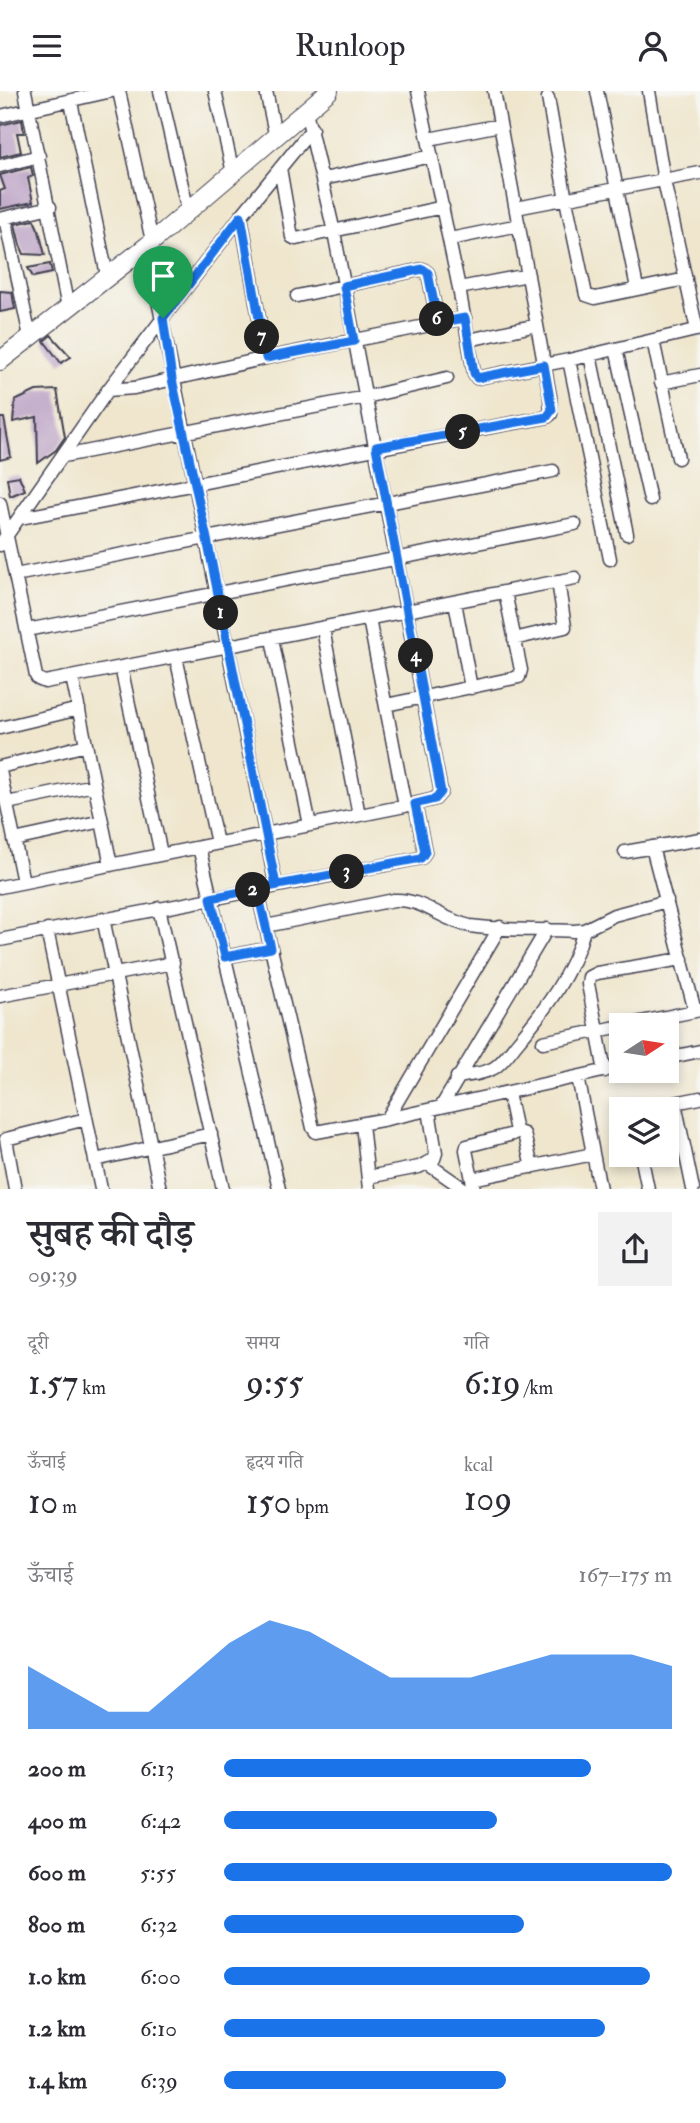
<!DOCTYPE html>
<html lang="hi">
<head>
<meta charset="utf-8">
<style>
	body { margin:0; font-family:"IM FELL Double Pica","Noto Serif Devanagari",serif; background:#f2f2f3; color:#2b2b33; height:100vh; display:flex; flex-direction:column; font-size:26px; white-space:nowrap }
	* { box-sizing:border-box; margin:0 }
	p { font-size:23px; color:#7c7c81 }
	.icon { flex:none; width:38px; height:38px; fill:none; stroke:currentColor; stroke-width:2; stroke-linecap:round; stroke-linejoin:round }
	.map { position:relative; height:1098px; overflow:hidden }
	.drawer { display:flex; flex-direction:column; background:#fff; flex:1 }
	.drawer>* { flex:none }
	.needle { width:46px; rotate:78deg }
	.buttons { position:absolute; left:609px; top:922px; display:grid; gap:14px }
	.buttons a { display:grid; place-items:center; width:70px; height:70px; border-radius:0px; background:#fff; box-shadow:0 4px 10px #0003; font-size:35px }
	.pin { position:absolute; display:grid; place-items:center; width:60px; height:60px; color:#fff; margin:-72px -30px; border-radius:50% 50% 50% 0; rotate:-45deg; box-shadow:0 0 7px #0007 }
	.pin .icon { rotate:45deg }
	.km { position:absolute; width:35px; height:35px; margin:-18px; border-radius:50%; background:#222; color:#fff; font-size:19px; line-height:35px; text-align:center }
	.round { display:grid; place-items:center; flex:none; width:74px; height:74px; border-radius:0px; background:#f2f2f3 }
	.overview { display:flex; align-items:center; justify-content:space-between; height:119px; padding:0 28px }
	h1 { font-size:38px; font-weight:600; line-height:52px }
	.metrics { display:grid; grid-template-columns:repeat(3,1fr); gap:10px; height:119px; padding:7px 28px }
	.metrics div { display:grid; align-content:center }
	.metrics b { font-size:35px; font-weight:600 }
	.metrics small { font-size:19px; font-weight:400 }
	.metrics p { font-size:19px }
	.chart { height:196px; padding:14px 28px }
	.chart p { display:flex; justify-content:space-between }
	.chart svg { width:100%; height:126px; margin-top:7px; fill:#1a73e8; opacity:.7 }
	ul { padding:0 28px; list-style:none; font-size:23px }
	li { display:grid; grid-template-columns:112px 84px 1fr; align-items:center; height:52px }
	li i { height:18px; border-radius:9px; background:#1a73e8 }
	header { display:flex; justify-content:space-between; align-items:center; height:91px; padding:0 28px; background:#fff; font-size:32px; font-weight:600 }
	.map>svg:first-child { display:block }
	.building { fill:#b89cc2 }
	.lines { fill:none; stroke-linecap:round; stroke-linejoin:round }
	.street-casing { stroke:#413f51; stroke-width:15 }
	.secondary-casing { stroke:#413f51; stroke-width:20 }
	.street { stroke:#fff; stroke-width:12 }
	.secondary { stroke:#fff; stroke-width:18 }
	.route-casing { stroke:#fff; stroke-width:14 }
	.route { stroke:#1a73e8; stroke-width:9 }
</style>
</head>
<body>
<header><svg class="icon" aria-label="menu" viewBox="0 0 24 24"><path d="M4 6h16M4 12h16M4 18h16"/></svg>Runloop<svg class="icon" aria-label="person" viewBox="0 0 24 24"><circle cx="12" cy="8" r="4"/><path d="M4 21q1-7 8-7t8 7"/></svg></header>
<div class="map">
<svg width="700" height="1098" viewBox="0 0 700 1098">
	<rect width="100%" height="100%" fill="#f6f6f2"/>
	<filter id="ink" filterUnits="userSpaceOnUse"><feTurbulence type="fractalNoise" baseFrequency=".0143" numOctaves="2"/><feDisplacementMap in="SourceGraphic" scale="14" xChannelSelector="R" yChannelSelector="G"/><feConvolveMatrix kernelMatrix="1 2 1 2 8 2 1 2 1" color-interpolation-filters="sRGB"/></filter>
	<filter id="wash" filterUnits="userSpaceOnUse"><feTurbulence type="fractalNoise" baseFrequency=".00686" numOctaves="4" result="noise"/><feDisplacementMap in="SourceGraphic" scale="28" xChannelSelector="R" yChannelSelector="G"/><feGaussianBlur stdDeviation="1.57" result="paint"/><feColorMatrix in="noise" values="0 0 0 0 0 0 0 0 0 0 0 0 0 0 0 0 0 1.4 0 .05"/><feComposite in="paint" operator="in"/></filter>
	<g filter="url(#wash)">
		<rect width="100%" height="100%" fill="#efe6cd"/>
		<g id="blocks">
			<!-- building -->
			<path class="building" d="M22,29L24,42H17L21,61L0,66V34Z
				M31,76L33,85L28,87L33,111L0,118V100L5,98L0,84Z
				M34,129L39,140L45,164L24,163L20,154L15,133Z
				M50,173L52,182L33,186L28,177Z
				M0,200L12,201L15,218L0,221Z
				M51,244L71,266L61,272L44,250Z
				M57,299L65,346L56,359L38,372L37,326L13,331L15,310L36,300Z
				M0,327H4L11,366L0,369Z
				M19,385L25,399L10,405L7,387Z"/>
		</g>
	</g>
	<g filter="url(#ink)">
		<use href="#blocks" fill-opacity="0" stroke="#413f51" stroke-width="2"/>
		<g class="lines">
			<!-- street casing -->
			<g class="street-casing">
				<path id="street" d="M25,0L68,217
					M119,0L152,150
					M160,0L188,120
					M215,0L233,82
					M266,0L276,47
					M418,0L459,197L474,282L477,287L569,269L700,238
					M597,0L637,197
					M649,0L664,90L697,239
					M548,7L566,109L586,204L595,207L686,188
					M71,11L107,184
					M0,25L112,0
					M429,48L500,34
					M0,75L39,65
					M280,77L292,146L296,148L443,116
					M323,88L432,65
					M516,117L700,82
					M241,125L266,267
					M5,127L30,246
					M0,128L50,116
					M450,148L519,134
					M147,155L276,795
					M459,197L528,184
					M297,205L423,178L428,182L438,232
					M469,249L537,234
					M653,249L678,367
					M616,258L650,409
					M590,264L627,443
					M569,269L610,468
					M661,292L700,284
					M108,299L134,297L266,267L465,227
					M64,365L366,306L447,287
					M0,412L36,585L38,588L45,591L575,487
					M20,427C196,394 371,357 547,326L551,323L550,305L494,0
					M0,454L108,299L241,125L312,38
					M15,484L553,380
					M455,511L471,597
					M369,528L405,715
					M323,538L359,724
					M27,539L575,433
					M272,548L310,734
					M514,548L565,536L558,490
					M176,566L217,752
					M121,576L161,763
					M72,586L111,774
					M386,614L519,586L521,579L505,501
					M0,637L79,618
					M0,676L86,654
					M0,680L23,791
					M7,712L94,694
					M14,749L102,730
					M199,756L279,1098
					M652,756L695,920
					M625,761L700,748
					M0,796L405,715L435,708L441,701L334,141L306,20
					M257,798L313,1037L316,1041L387,1028L621,976
					M159,817L223,1098
					M103,827L160,1098
					M266,835L394,809C422,807 443,830 470,835C504,840 540,838 574,840L584,839L614,824L667,810
					M47,839L101,1098
					M0,849L421,767L425,761L415,713
					M225,866L271,857
					M0,905L173,872
					M543,951L700,919
					M667,967L700,960
					M605,980L588,893L589,886L597,882L682,868
					M457,986C470,984 483,983 494,977C503,971 509,962 516,953C544,920 573,882 584,839
					M578,986L600,1098
					M675,1012L693,1098
					M441,1016L547,838
					M644,1018L700,1007
					M387,1028L500,836
					M362,1033L369,1098
					M516,1040L524,1043L532,1076
					M641,1064L648,1098
					M95,1069L211,1043
					M428,1073L464,1098
					M368,1086L419,1076L434,1068L436,1062L429,1019
					M472,1088L593,1063
					M15,1098L6,1048L86,1028
					M474,1098L466,1059L467,1055L513,1043L516,1040L508,1002"/>
			</g>
			<!-- secondary casing -->
			<g class="secondary-casing">
				<path id="secondary" d="M0,270L147,155L329,0"/>
			</g>
			<!-- street -->
			<use href="#street" class="street"/>
			<!-- secondary -->
			<use href="#secondary" class="secondary"/>
		</g>
	</g>
	<g class="lines" filter="url(#ink)">
		<!-- route casing -->
		<g class="route-casing">
			<path id="route" d="M163,227L172,288L207,448L276,794L211,807L225,866L271,857L257,798L421,767L425,761L415,713L435,708L441,701L376,356L547,326L552,319L544,274L477,287L474,282L465,227L438,232L428,182L423,178L344,195L354,250L266,267L241,125L163,227"/>
		</g>
		<!-- route -->
		<use href="#route" class="route"/>
	</g>
</svg>
<div class="buttons">
<a><svg class="needle" viewBox="-14 -14 28 28"><path d="M0-13l5 13h-10z" fill="#e53935"/><path d="M0 13l5-13h-10z" fill="#7c7c81"/></svg></a>
<a><svg class="icon" aria-label="layers" viewBox="0 0 24 24"><path d="M12 4l9 5-9 5-9-5zM3 14l9 5 9-5"/></svg></a>
</div>
<div class="pin" style="left:163px;top:227px;background:#1e9e55"><svg class="icon" aria-label="arrive" viewBox="0 0 24 24"><path d="M6 21V4h12l-3 4 3 4H6"/></svg></div>
<b class="km" style="left:221px;top:522px">1</b>
<b class="km" style="left:253px;top:799px">2</b>
<b class="km" style="left:347px;top:781px">3</b>
<b class="km" style="left:416px;top:565px">4</b>
<b class="km" style="left:463px;top:341px">5</b>
<b class="km" style="left:437px;top:228px">6</b>
<b class="km" style="left:262px;top:246px">7</b>
</div>
<section class="drawer">
<div class="overview"><div><h1>सुबह की दौड़</h1><p>09:39</p></div><a class="round"><svg class="icon" aria-label="share" viewBox="0 0 24 24"><path d="M12 15V3M7 8l5-5 5 5M5 13v7h14v-7"/></svg></a></div>
<div class="metrics">
<div><p>दूरी</p><b>1.57<small> km</small></b></div>
<div><p>समय</p><b>9:55</b></div>
<div><p>गति</p><b>6:19<small> /km</small></b></div>
</div>
<div class="metrics">
<div><p>ऊँचाई</p><b>10<small> m</small></b></div>
<div><p>हृदय गति</p><b>150<small> bpm</small></b></div>
<div><p>kcal</p><b>109</b></div>
</div>
<div class="chart"><p><span>ऊँचाई</span>167–175 m</p>
<svg viewBox="0 0 160 44" preserveAspectRatio="none"><path d="M0 44V22L10 30L20 38L30 38L40 26L50 14L60 6L70 10L80 18L90 26L100 26L110 26L120 22L130 18L140 18L150 18L160 22V44z"/></svg>
</div>
<ul>
<li><b>200 m</b>6:13<i style="width:82%"></i></li>
<li><b>400 m</b>6:42<i style="width:61%"></i></li>
<li><b>600 m</b>5:55<i style="width:100%"></i></li>
<li><b>800 m</b>6:32<i style="width:67%"></i></li>
<li><b>1.0 km</b>6:00<i style="width:95%"></i></li>
<li><b>1.2 km</b>6:10<i style="width:85%"></i></li>
<li><b>1.4 km</b>6:39<i style="width:63%"></i></li>
</ul>
</section>
</body>
</html>
